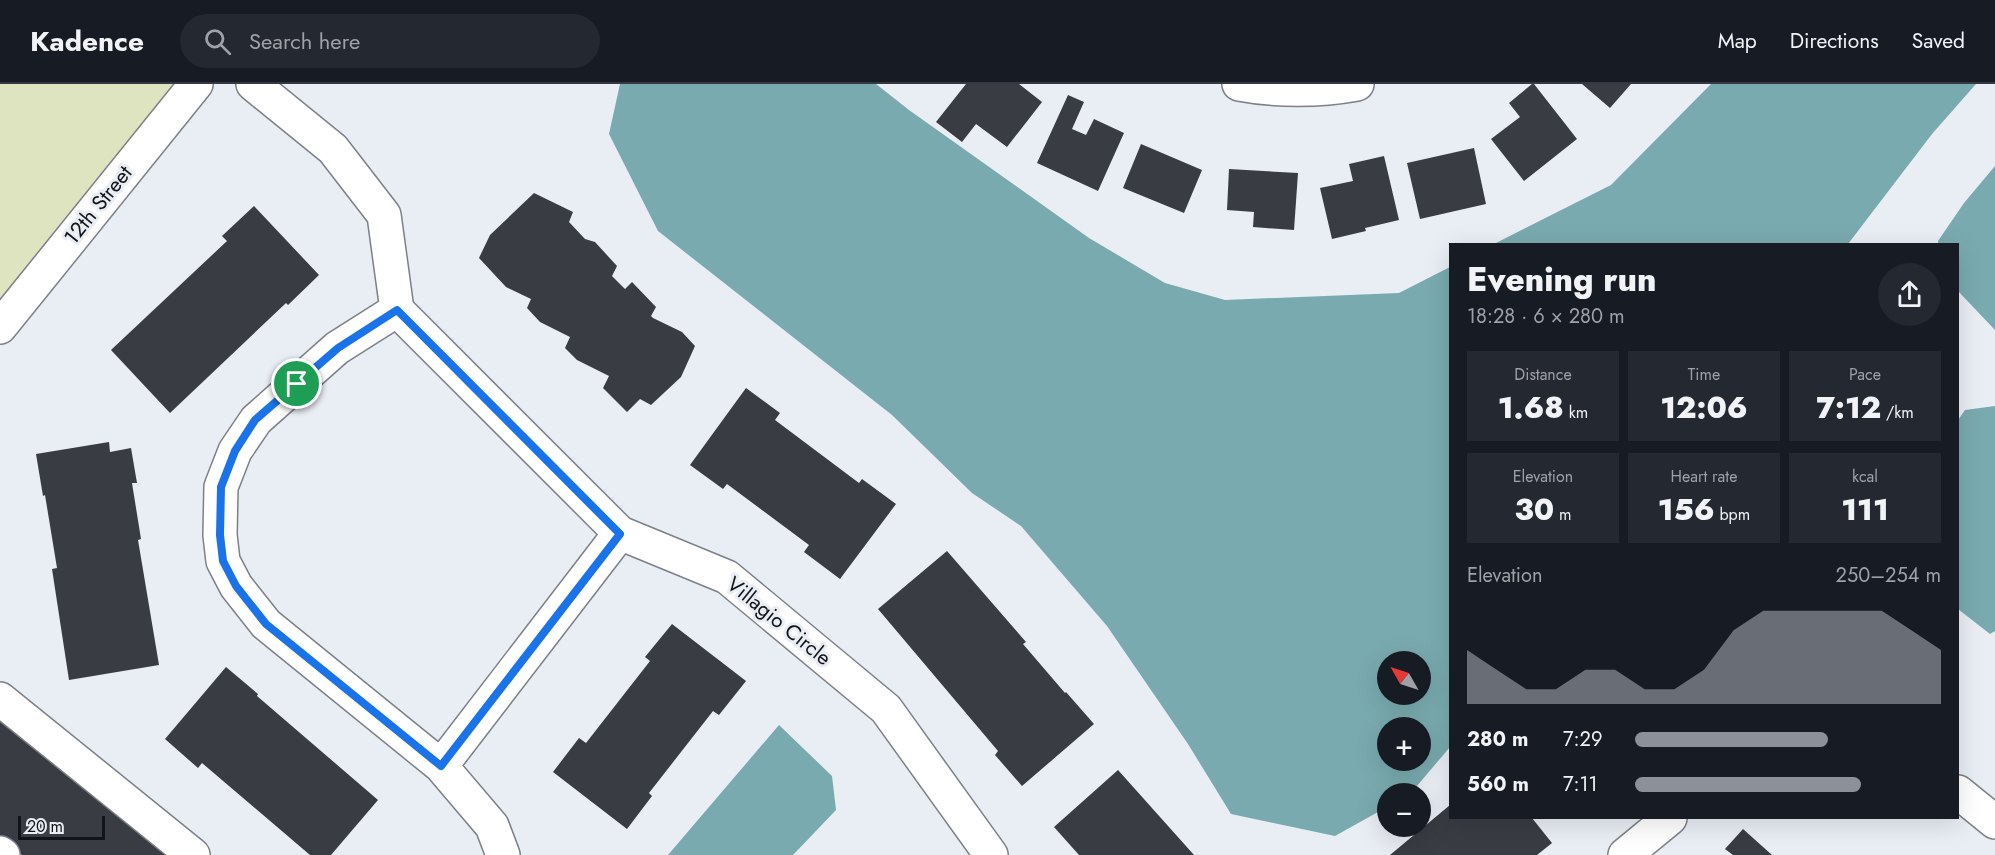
<!DOCTYPE html>
<html lang="en">
<head>
<meta charset="utf-8">
<style>
	body { margin:0; font-family:Jost,sans-serif; background:#242831; color:#f1f3f6; height:100vh; display:flex; flex-direction:column; font-size:22px; white-space:nowrap }
	* { box-sizing:border-box; margin:0 }
	p { font-size:20px; color:#9ea1a6 }
	.icon { flex:none; width:33px; height:33px; fill:none; stroke:currentColor; stroke-width:2; stroke-linecap:round; stroke-linejoin:round }
	.map { position:relative; flex:1; overflow:hidden }
	.panel { position:absolute; left:1449px; top:159px; width:510px; height:576px; display:flex; flex-direction:column; background:#171b24; border-radius:0px; box-shadow:0 6px 24px #0002 }
	.panel>* { flex:none }
	.needle { width:39px; rotate:309deg }
	.buttons { position:absolute; left:1377px; top:567px; display:grid; gap:12px }
	.buttons a { display:grid; place-items:center; width:54px; height:54px; border-radius:50%; background:#171b24; box-shadow:0 6px 24px #0002; font-size:30px }
	.scale { position:absolute; left:18px; bottom:15px; width:87px; box-sizing:border-box; padding-left:6px; border:3px solid #131417; border-top:0; font-size:16px; line-height:21px; white-space:nowrap; color:#131417; -webkit-text-stroke:4px #e9edf4; paint-order:stroke }
	.pin { position:absolute; display:grid; place-items:center; width:51px; height:51px; color:#fff; margin:-26px; border:3px solid #fff; border-radius:50%; box-shadow:0 2px 6px #0007 }
	.round { display:grid; place-items:center; flex:none; width:63px; height:63px; border-radius:32px; background:#242831 }
	.overview { display:flex; align-items:center; justify-content:space-between; height:102px; padding:0 18px }
	h1 { font-size:33px; font-weight:800; line-height:45px }
	.figures { display:grid; grid-template-columns:repeat(3,1fr); gap:9px; height:102px; padding:6px 18px }
	.figures div { display:grid; align-content:center; border-radius:0px; background:#242831; text-align:center }
	.figures b { font-size:30px; font-weight:800 }
	.figures small { font-size:16px; font-weight:400 }
	.figures p { font-size:16px }
	.chart { height:168px; padding:12px 18px }
	.chart p { display:flex; justify-content:space-between }
	.chart svg { width:100%; height:108px; margin-top:6px; fill:#8c9099; opacity:.7 }
	ul { padding:0 18px; list-style:none; font-size:20px }
	li { display:grid; grid-template-columns:96px 72px 1fr; align-items:center; height:45px }
	li i { height:15px; border-radius:8px; background:#8c9099 }
	header { display:flex; align-items:center; gap:36px; box-sizing:border-box; height:84px; padding:0 30px; background:#171b24; border-bottom:2px solid #363941 }
	header strong { font-size:28px }
	nav { display:flex; gap:33px; margin-inline-start:auto; font-size:21px }
	.search { width:420px; height:54px; background:#242831; display:flex; align-items:center; gap:15px; box-sizing:border-box; padding:0 21px; border-radius:33px; color:#9ea1a6; font-size:22px }
	.map>svg:first-child { display:block }
	.green { fill:#dde4bf }
	.water { fill:#79aaaf; fill-rule:evenodd }
	.building { fill:#393d43 }
	.lines { fill:none; stroke-linecap:round; stroke-linejoin:round }
	.minor-casing { stroke:#7c8087; stroke-width:36 }
	.minor { stroke:#fff; stroke-width:33 }
	.route-casing { stroke:#fff; stroke-width:12 }
	.route { stroke:#1a73e8; stroke-width:8 }
	.labels { text-anchor:middle; stroke-width:6; stroke-linejoin:round; paint-order:stroke }
	.street-label { font-size:21px; fill:#131417; stroke:#e9edf4 }
</style>
</head>
<body>
<header>
<strong>Kadence</strong>
<div class="search"><svg class="icon" aria-label="search" viewBox="0 0 24 24"><circle cx="10" cy="10" r="6"/><path d="M15 15l6 6"/></svg>Search here</div>
<nav><a>Map</a><a>Directions</a><a>Saved</a></nav>
</header>
<div class="map">
<svg width="1995" height="771" viewBox="0 0 1995 771">
	<rect width="100%" height="100%" fill="#e9edf4"/>
	<!-- green -->
	<path class="green" d="M0,0H175L0,216Z"/>
	<!-- water -->
	<path class="water" d="M620,0H876L909,26L1089,154L1165,199L1225,216L1399,209L1450,183V663L1411,709L1388,710L1387,723L1335,752L1231,730L1188,660L1107,542L1021,442L972,409L892,331L658,147L609,50ZM1388,578H1420V610H1388ZM1388,644H1420V676H1388Z
		M1711,0H1976L1932,50L1848,160H1494L1611,101Z
		M1995,82V246L1958,207V160H1938V157L1964,119Z
		M1995,322V547L1990,550L1958,525V336L1965,326Z
		M779,641L832,692L836,726L793,771H668Z"/>
	<!-- building -->
	<path class="building" d="M966,0H1019L1042,18L1007,63L976,40L962,58L936,38Z
		M1532,0H1534L1577,55L1524,97L1491,55L1520,33L1509,19Z
		M1582,0H1631L1610,24Z
		M1068,11L1084,18L1072,45L1086,51L1094,35L1124,49L1098,107L1037,79Z
		M1141,60L1202,86L1184,129L1123,104Z
		M1474,64L1486,120L1420,135L1407,79Z
		M1384,72L1399,136L1365,144L1366,147L1332,155L1320,104L1353,97L1349,80Z
		M1229,85L1298,89L1294,146L1253,143L1254,128L1227,126Z
		M534,109L573,128L569,138L585,155L595,158L617,182L612,192L625,205L632,198L656,223L651,232L653,234L682,248L695,262L681,293L651,321L640,315L627,328L603,304L609,292L577,276L565,264L570,253L540,238L527,224L531,215L506,203L479,174L490,151Z
		M254,122L319,191L288,221L286,219L170,329L111,266L227,157L222,152Z
		M746,304L780,329L775,336L859,399L862,395L896,420L840,495L804,468L809,461L727,400L723,405L690,381Z
		M109,358L110,368L131,364L137,399H132L141,455L138,456L159,581L69,596L52,485L57,484L45,411L43,412L36,370Z
		M947,467L1026,558L1023,560L1065,609L1066,608L1094,640L1022,702L995,671L998,667L878,525Z
		M672,540L746,597L719,631L713,627L649,709L652,712L627,745L553,688L579,654L586,659L650,577L645,573Z
		M226,583L258,610L257,612L378,716L331,771H310L202,679L198,684L165,655Z
		M0,634L171,771H22L0,753Z
		M1118,686L1194,771H1079L1054,743Z
		M1450,721V734H1532L1552,759L1537,771H1390Z
		M1743,745L1772,771H1733L1725,765Z"/>
	<g class="lines">
		<!-- minor casing -->
		<g class="minor-casing">
			<path id="minor" d="M253,0L333,65L384,131L397,226L620,449L727,493L886,625L991,771
				M1239,0C1276,7 1319,7 1357,0
				M397,226L337,264L256,336L235,367L221,403L220,451L223,477L236,502L266,540L441,682L492,742L503,771
				M0,243L196,0
				M0,615L193,771
				M441,682L620,449
				M1958,708L1995,738
				M0,769L3,771
				M1625,771L1670,734"/>
		</g>
		<!-- minor -->
		<use href="#minor" class="minor"/>
	</g>
	<g class="lines">
		<!-- route casing -->
		<g class="route-casing">
			<path id="route" d="M397,226L620,450L441,682L266,540L236,502L223,477L220,451L221,403L235,367L255,336L338,264Z"/>
		</g>
		<!-- route -->
		<use href="#route" class="route"/>
	</g>
	<g class="labels">
		<!-- street labels -->
		<g class="street-label">
			<text transform="translate(98 121) rotate(-51)" y="7">12th Street</text>
			<text transform="translate(779 537) rotate(39)" y="7">Villagio Circle</text>
		</g>
	</g>
</svg>
<div class="buttons">
<a><svg class="needle" viewBox="-14 -14 28 28"><path d="M0-13l5 13h-10z" fill="#e53935"/><path d="M0 13l5-13h-10z" fill="#9ea1a6"/></svg></a>
<a>+</a>
<a>−</a>
</div>
<div class="scale">20 m</div>
<div class="pin" style="left:297px;top:300px;background:#1e9e55"><svg class="icon" aria-label="arrive" viewBox="0 0 24 24"><path d="M6 21V4h12l-3 4 3 4H6"/></svg></div>
<section class="panel">
<div class="overview"><div><h1>Evening run</h1><p>18:28 · 6 × 280 m</p></div><a class="round"><svg class="icon" aria-label="share" viewBox="0 0 24 24"><path d="M12 15V3M7 8l5-5 5 5M5 13v7h14v-7"/></svg></a></div>
<div class="figures">
<div><p>Distance</p><b>1.68<small> km</small></b></div>
<div><p>Time</p><b>12:06</b></div>
<div><p>Pace</p><b>7:12<small> /km</small></b></div>
</div>
<div class="figures">
<div><p>Elevation</p><b>30<small> m</small></b></div>
<div><p>Heart rate</p><b>156<small> bpm</small></b></div>
<div><p>kcal</p><b>111</b></div>
</div>
<div class="chart"><p><span>Elevation</span>250–254 m</p>
<svg viewBox="0 0 160 44" preserveAspectRatio="none"><path d="M0 44V22L10 30L20 38L30 38L40 30L50 30L60 38L70 38L80 30L90 14L100 6L110 6L120 6L130 6L140 6L150 14L160 22V44z"/></svg>
</div>
<ul>
<li><b>280 m</b>7:29<i style="width:63%"></i></li>
<li><b>560 m</b>7:11<i style="width:74%"></i></li>
</ul>
</section>
</div>
</body>
</html>
